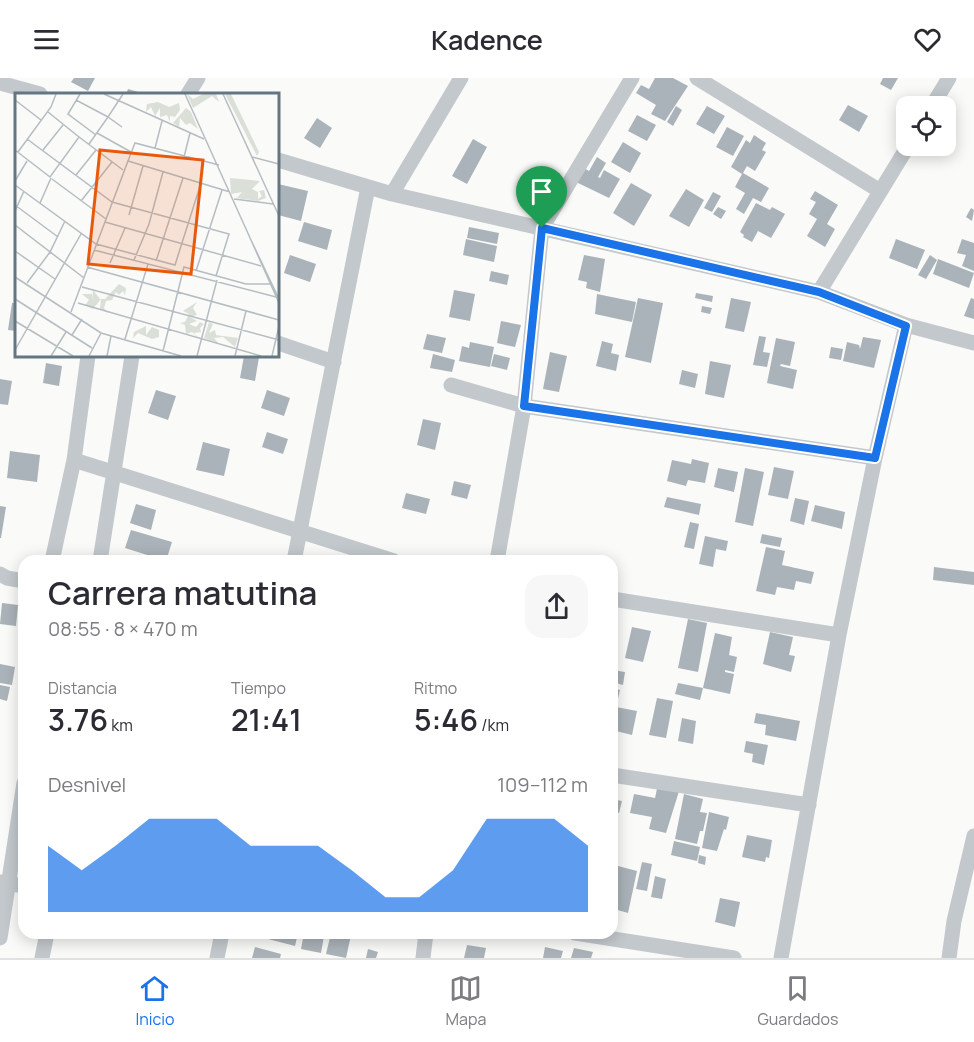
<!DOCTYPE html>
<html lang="es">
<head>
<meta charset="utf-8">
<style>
	body { margin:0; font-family:Manrope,sans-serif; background:#f7f7f7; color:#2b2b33; height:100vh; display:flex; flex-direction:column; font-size:22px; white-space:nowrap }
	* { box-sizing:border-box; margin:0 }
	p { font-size:20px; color:#7c7c81 }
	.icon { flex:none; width:33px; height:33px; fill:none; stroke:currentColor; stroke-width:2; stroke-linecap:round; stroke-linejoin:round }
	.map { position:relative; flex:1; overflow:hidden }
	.drawer { position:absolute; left:18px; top:477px; width:600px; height:384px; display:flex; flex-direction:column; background:#fff; border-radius:18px; box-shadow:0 3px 15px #0003 }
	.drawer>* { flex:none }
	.controls { position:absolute; left:896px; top:18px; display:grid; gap:12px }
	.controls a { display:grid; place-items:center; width:60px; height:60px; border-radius:12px; background:#fff; box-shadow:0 3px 15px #0003; font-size:30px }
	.pin { position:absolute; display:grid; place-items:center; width:51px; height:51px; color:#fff; margin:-62px -26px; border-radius:50% 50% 50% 0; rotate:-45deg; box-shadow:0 0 6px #0007 }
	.pin .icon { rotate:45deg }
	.round { display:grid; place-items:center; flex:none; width:63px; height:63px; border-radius:18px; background:#f7f7f7 }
	.summary { display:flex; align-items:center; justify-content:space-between; height:102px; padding:0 30px }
	h1 { font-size:33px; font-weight:600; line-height:45px }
	.stats { display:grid; grid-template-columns:repeat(3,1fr); gap:9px; height:102px; padding:6px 30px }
	.stats div { display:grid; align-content:center }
	.stats b { font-size:30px; font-weight:600 }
	.stats small { font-size:16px; font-weight:400 }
	.stats p { font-size:16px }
	.chart { height:168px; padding:12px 30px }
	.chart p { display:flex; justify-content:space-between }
	.chart svg { width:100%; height:108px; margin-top:6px; fill:#1a73e8; opacity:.7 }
	header { display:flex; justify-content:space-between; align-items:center; height:78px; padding:0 30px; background:#fff; font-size:27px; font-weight:600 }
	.tabs { display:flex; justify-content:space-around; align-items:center; height:84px; border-top:2px solid #e1e1e2; background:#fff; font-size:16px; color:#7c7c81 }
	.tabs a { display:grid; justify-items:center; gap:3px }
	.tabs .active { color:#1a73e8 }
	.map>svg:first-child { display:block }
	.building { fill:#aab3b9 }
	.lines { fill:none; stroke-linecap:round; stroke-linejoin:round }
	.minor { stroke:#c3c8cc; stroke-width:15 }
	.route-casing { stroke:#fff; stroke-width:12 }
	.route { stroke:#1a73e8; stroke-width:8 }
	.inset-road { fill:none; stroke:#b5bdc2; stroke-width:1.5 }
	.view { fill:#e8590c; fill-opacity:0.15; stroke:#e8590c; stroke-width:3 }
	.inset-edge { fill:none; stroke:#657683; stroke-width:3 }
</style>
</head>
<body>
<header><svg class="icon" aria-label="menu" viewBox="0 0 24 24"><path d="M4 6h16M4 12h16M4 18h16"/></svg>Kadence<svg class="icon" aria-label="heart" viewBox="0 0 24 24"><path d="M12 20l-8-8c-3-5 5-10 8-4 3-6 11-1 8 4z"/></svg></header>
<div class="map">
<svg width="974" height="880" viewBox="0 0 974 880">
	<rect width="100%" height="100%" fill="#fafaf8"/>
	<!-- building -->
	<path class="building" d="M74,0H95L88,13L71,4Z
		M655,0H673L688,8L665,43L651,36L656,27L636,15L641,7L649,11Z
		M883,0H898L891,12L880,6Z
		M128,11L145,16H126Z
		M848,27L868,38L859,54L839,42Z
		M676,28L682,32L673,48L667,44Z
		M707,28L725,38L714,56L696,46Z
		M637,37L656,47L647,63L628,53Z
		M317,40L332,50L320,70L304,60Z
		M727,49L744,58L733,78L716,69Z
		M754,57L766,65L762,72L766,74L755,93L747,88L743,95L769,110L761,124L753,120L744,136L736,131L745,115L735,109L742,96L731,89L746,62L750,65Z
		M473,61L487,69L467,106L452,98Z
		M623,64L641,75L630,95L611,84Z
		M597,79L606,85L598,99L600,100L604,92L620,101L609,120L576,104L584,90L589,93Z
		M631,105L652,117L634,148L613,135Z
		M278,106L308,113L301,143L278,137Z
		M686,111L704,122L689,149L669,138Z
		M815,113L838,127L827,146L835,151L825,169L807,158L817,141L809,136L816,124L810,121Z
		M713,114L721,118L712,134L704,130Z
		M756,125L770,132L772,129L785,136L771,160L758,153L752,164L743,159L744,157L740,154Z
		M718,129L726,133L721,141L713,136Z
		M971,130L974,132L972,143L966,139Z
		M304,144L332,152L327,172L298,163Z
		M469,149L499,155L497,166L467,160Z
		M466,161L497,168L494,184L463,177Z
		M896,161L925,172L917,191L889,180Z
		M962,161L974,165V193L962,188L966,177L957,175Z
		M290,177L316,186L310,204L284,195Z
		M584,177L605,181L600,214L586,210L587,204L578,202Z
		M930,177L937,182L926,201L918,197Z
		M938,181L974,195L969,210L933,196Z
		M491,193L509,197L507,207L489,203Z
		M454,212L475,216L470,243L449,239Z
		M696,215L713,218L712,224L695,220Z
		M597,216L636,224L632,244L595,236Z
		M638,220L663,225L651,285L625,279Z
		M731,220L751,224L744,254L725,250Z
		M971,220L974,221V241L964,238Z
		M12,225H16V253L8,252Z
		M702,228L712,230L710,236L701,234Z
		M501,243L521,247L515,269L497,265Z
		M427,256L446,260L442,275L423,271Z
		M759,258L766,259L763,274L770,275L767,289L753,287Z
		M863,259L881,262L874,290L843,283L847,264L859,267L860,271Z
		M776,260L795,264L790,288L781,286L780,288L797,292L793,311L767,305Z
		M602,263L613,266L611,275L619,277L616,293L596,288Z
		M470,264L494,269L490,289L459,283L462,268L469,270Z
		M831,269L843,271L841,282L829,280Z
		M550,274L567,278L559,314L543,311Z
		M433,276L455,282L452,294L430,290Z
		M494,276L510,280L507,292L491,288Z
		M244,278L259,279L255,303L240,300Z
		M710,283L731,287L724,320L705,316Z
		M46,285L62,288L59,308L43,305Z
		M682,292L698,296L695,310L679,306Z
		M0,301L12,303L8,327L0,326Z
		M156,312L176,318L168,342L148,335Z
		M267,312L290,320L284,338L261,330Z
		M423,341L441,345L435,372L417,367Z
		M267,354L288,361L283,376L262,369Z
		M203,364L230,371L224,398L196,392Z
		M10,373L40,377L37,404L7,400Z
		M692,381L709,385L705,405L688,402L686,408L667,403L672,382L691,386Z
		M774,389L794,393L788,421L768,417Z
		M718,390L738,394L734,414L714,409Z
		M745,390L764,394L753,448L735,444Z
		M454,403L471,407L467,421L451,417Z
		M406,415L430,421L426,436L402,430Z
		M667,419L701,426L699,437L664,429Z
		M795,420L809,423L804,447L790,443Z
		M136,426L156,432L151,452L130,445Z
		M815,427L845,434L842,451L811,443Z
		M0,428L6,429L1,460H0Z
		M690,444L699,446L694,471L684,469Z
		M131,452L172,464L166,483L125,470Z
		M762,456L782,460L780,469L760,465Z
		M705,458L728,463L726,473L716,471L713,489L699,486Z
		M766,469L785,473L782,487L814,494L811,506L796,503L794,512L777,509L775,517L756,513Z
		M121,477L139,483H119Z
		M934,489L974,494V507L933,502Z
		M2,525L18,527L16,548L0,546Z
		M688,541L707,545L698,594L678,590Z
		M632,549L651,553L643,584L625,580Z
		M770,554L793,559L789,577L795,578L791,594L763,586Z
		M715,555L732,559L729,577L737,579L734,594L725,592V594L734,596L730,616L703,610Z
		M0,586L15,589L12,607L0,605Z
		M612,592L625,594L623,607L612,604Z
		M678,605L703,610L700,622L675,616Z
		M0,607L10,609L7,623L0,621Z
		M612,610L620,612L616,629L637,633L632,657L612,652Z
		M657,620L673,623L666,660L649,657Z
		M756,635L800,643L796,663L765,657L766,647L754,645Z
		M682,640L696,643L693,666L678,663Z
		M746,663L768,667L764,687L752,684L753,676L744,674Z
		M658,706L680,710L666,755L649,751L652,739L630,735L634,716L655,720Z
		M684,716L703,721L700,734L707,735L703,753H700L697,766L675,761Z
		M612,721L622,723L619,735L615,734L613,742Z
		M709,734L729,739L726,752L724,751L717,773L702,770Z
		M747,757L772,762L769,780L766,779L765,784L742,779Z
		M674,763L700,769L697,783L671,777Z
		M699,777L706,779L705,787L698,785Z
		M642,784L652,786L647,813L636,811Z
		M618,788L637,793L628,835L614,831L616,824L612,823Z
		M655,798L666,801L662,821L651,819Z
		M720,820L740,824L735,849L715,844Z
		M270,855H298L295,868L268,861Z
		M304,855L324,858L321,875L301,871Z
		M331,855L351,857L346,880L326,876Z
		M467,867L486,870L484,880H464Z
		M255,869L281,876L280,880H252Z
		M545,869L563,873L561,880H543Z
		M574,870L593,874L591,880H571Z
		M368,871L378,874L376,880H366Z"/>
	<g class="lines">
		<!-- minor -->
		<path class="minor" d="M697,0L880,113
			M0,5L40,16
			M188,16L198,0
			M932,28L949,0
			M278,82L392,116L819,214L906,247L875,380L839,557L781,880
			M392,116L461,0
			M819,214L908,68
			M906,247L974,265
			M278,265L334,284
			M451,307L524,328L875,380
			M74,382L394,483
			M52,483L74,382L88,278
			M100,483L132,278
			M294,483L368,109
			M497,483L524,328L542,150L632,0
			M0,496L7,500L24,503
			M612,521L839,557
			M612,697L809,727
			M0,804L24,808
			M575,855L734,880
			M0,860L24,705
			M42,880L47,855
			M217,880L222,855
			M423,880L426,855
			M949,880L954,843L974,758"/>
	</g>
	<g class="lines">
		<!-- route casing -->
		<g class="route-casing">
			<path id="route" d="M542,150L819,214L906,248L875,380L524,328Z"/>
		</g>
		<!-- route -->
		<use href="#route" class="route"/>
	</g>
	<!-- overview -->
	<g transform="translate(15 15)">
		<rect width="264" height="264" fill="#fafaf8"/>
		<path d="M172,1L178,6L188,1H201L204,9L197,3L178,15ZM210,1H216L244,59L242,63ZM143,9L154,14L164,10L165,17L160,24L155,23V29L152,22L145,24V15L140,23L136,14L131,19L132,11ZM171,15L176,19L183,36L175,30L171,32L165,25L164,34L158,30ZM215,85L245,88L237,96L243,99V106L247,103L244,98L249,97L251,105L243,108L222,105L227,99L216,101ZM104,191L111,195L110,202L108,198L104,202L101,199L97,207L91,208L89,215L93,220L85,216L86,206L78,216L70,212L74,207L67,201H77V208L78,197L85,206H90ZM182,209L178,215L182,222L175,224L182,228L174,231L181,234L185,229L189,231L185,235L186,239L179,240L185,246L177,239L171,241L170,232L165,230L170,229L174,221L168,218ZM194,229L198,231L194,240L200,237L201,242L223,245L220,254L208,244L199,245L204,251L189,245ZM131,233V242L137,234L144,237V244L137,246L123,240L118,245L119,239Z" fill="#dadfd7"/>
		<path class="inset-road" d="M65,1L53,21L81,42M89,1L189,46M170,1L236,147M208,1L264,123M0,7L26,27M61,7L93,24L108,1M33,19L64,44M82,40L116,59M12,46L97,109L214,141L201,183M74,51L93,24L107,34M140,55L147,28M0,57L35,84L64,44L108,77M28,57L48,32M3,59L36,14L41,1M169,64L175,40M237,64L264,71M113,68L120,50L204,72M61,82L81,57M37,86L91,126M0,88L12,68M0,92L81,151L160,172L186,90M219,106L258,111M66,108L97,69M25,110L36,85M0,112L43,144M0,118L9,98M114,122L128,73M90,129L246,173M0,132L69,185M79,157L261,204M0,158L40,186M119,167L134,131L148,79M141,168L168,85M95,170L110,135M72,174L264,227M181,178L207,97M0,184L86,240L166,263M12,190L35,159L50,128M67,194L264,247M0,206L77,255M264,206L236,147L264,210M63,210L246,263M56,219L113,68L215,99M0,228L58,263M57,242L67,226M110,246L133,171M0,257L66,141M148,258L169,174L231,191H257M36,263L51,239M74,263L86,240M92,263L96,243M182,263L202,187M220,263L231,218M257,263L264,233"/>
		<path class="view" d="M85,57L188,67L176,181L73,171Z"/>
		<rect width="264" height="264" class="inset-edge"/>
	</g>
</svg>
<div class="controls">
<a><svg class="icon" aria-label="locate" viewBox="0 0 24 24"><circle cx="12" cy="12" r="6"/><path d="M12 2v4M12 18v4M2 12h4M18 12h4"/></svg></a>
</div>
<div class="pin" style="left:542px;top:150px;background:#1e9e55"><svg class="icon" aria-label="arrive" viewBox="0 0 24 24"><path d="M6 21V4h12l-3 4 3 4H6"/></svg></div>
<section class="drawer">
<div class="summary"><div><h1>Carrera matutina</h1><p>08:55 · 8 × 470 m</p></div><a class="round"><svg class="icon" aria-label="share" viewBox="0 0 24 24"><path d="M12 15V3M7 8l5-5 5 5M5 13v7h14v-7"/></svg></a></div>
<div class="stats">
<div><p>Distancia</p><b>3.76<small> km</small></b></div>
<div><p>Tiempo</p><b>21:41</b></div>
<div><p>Ritmo</p><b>5:46<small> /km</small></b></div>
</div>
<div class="chart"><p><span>Desnivel</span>109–112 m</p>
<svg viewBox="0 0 160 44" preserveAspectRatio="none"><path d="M0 44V17L10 27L20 17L30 6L40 6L50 6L60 17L70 17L80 17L90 27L100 38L110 38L120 27L130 6L140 6L150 6L160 17V44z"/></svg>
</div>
</section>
</div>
<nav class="tabs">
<a class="active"><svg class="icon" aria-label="home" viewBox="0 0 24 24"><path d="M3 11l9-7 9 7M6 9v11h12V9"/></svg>Inicio</a>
<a><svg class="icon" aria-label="map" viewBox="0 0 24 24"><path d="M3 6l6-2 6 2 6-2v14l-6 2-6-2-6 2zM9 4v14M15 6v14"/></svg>Mapa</a>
<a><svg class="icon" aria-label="saved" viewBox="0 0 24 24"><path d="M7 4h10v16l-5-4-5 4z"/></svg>Guardados</a>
</nav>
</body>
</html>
